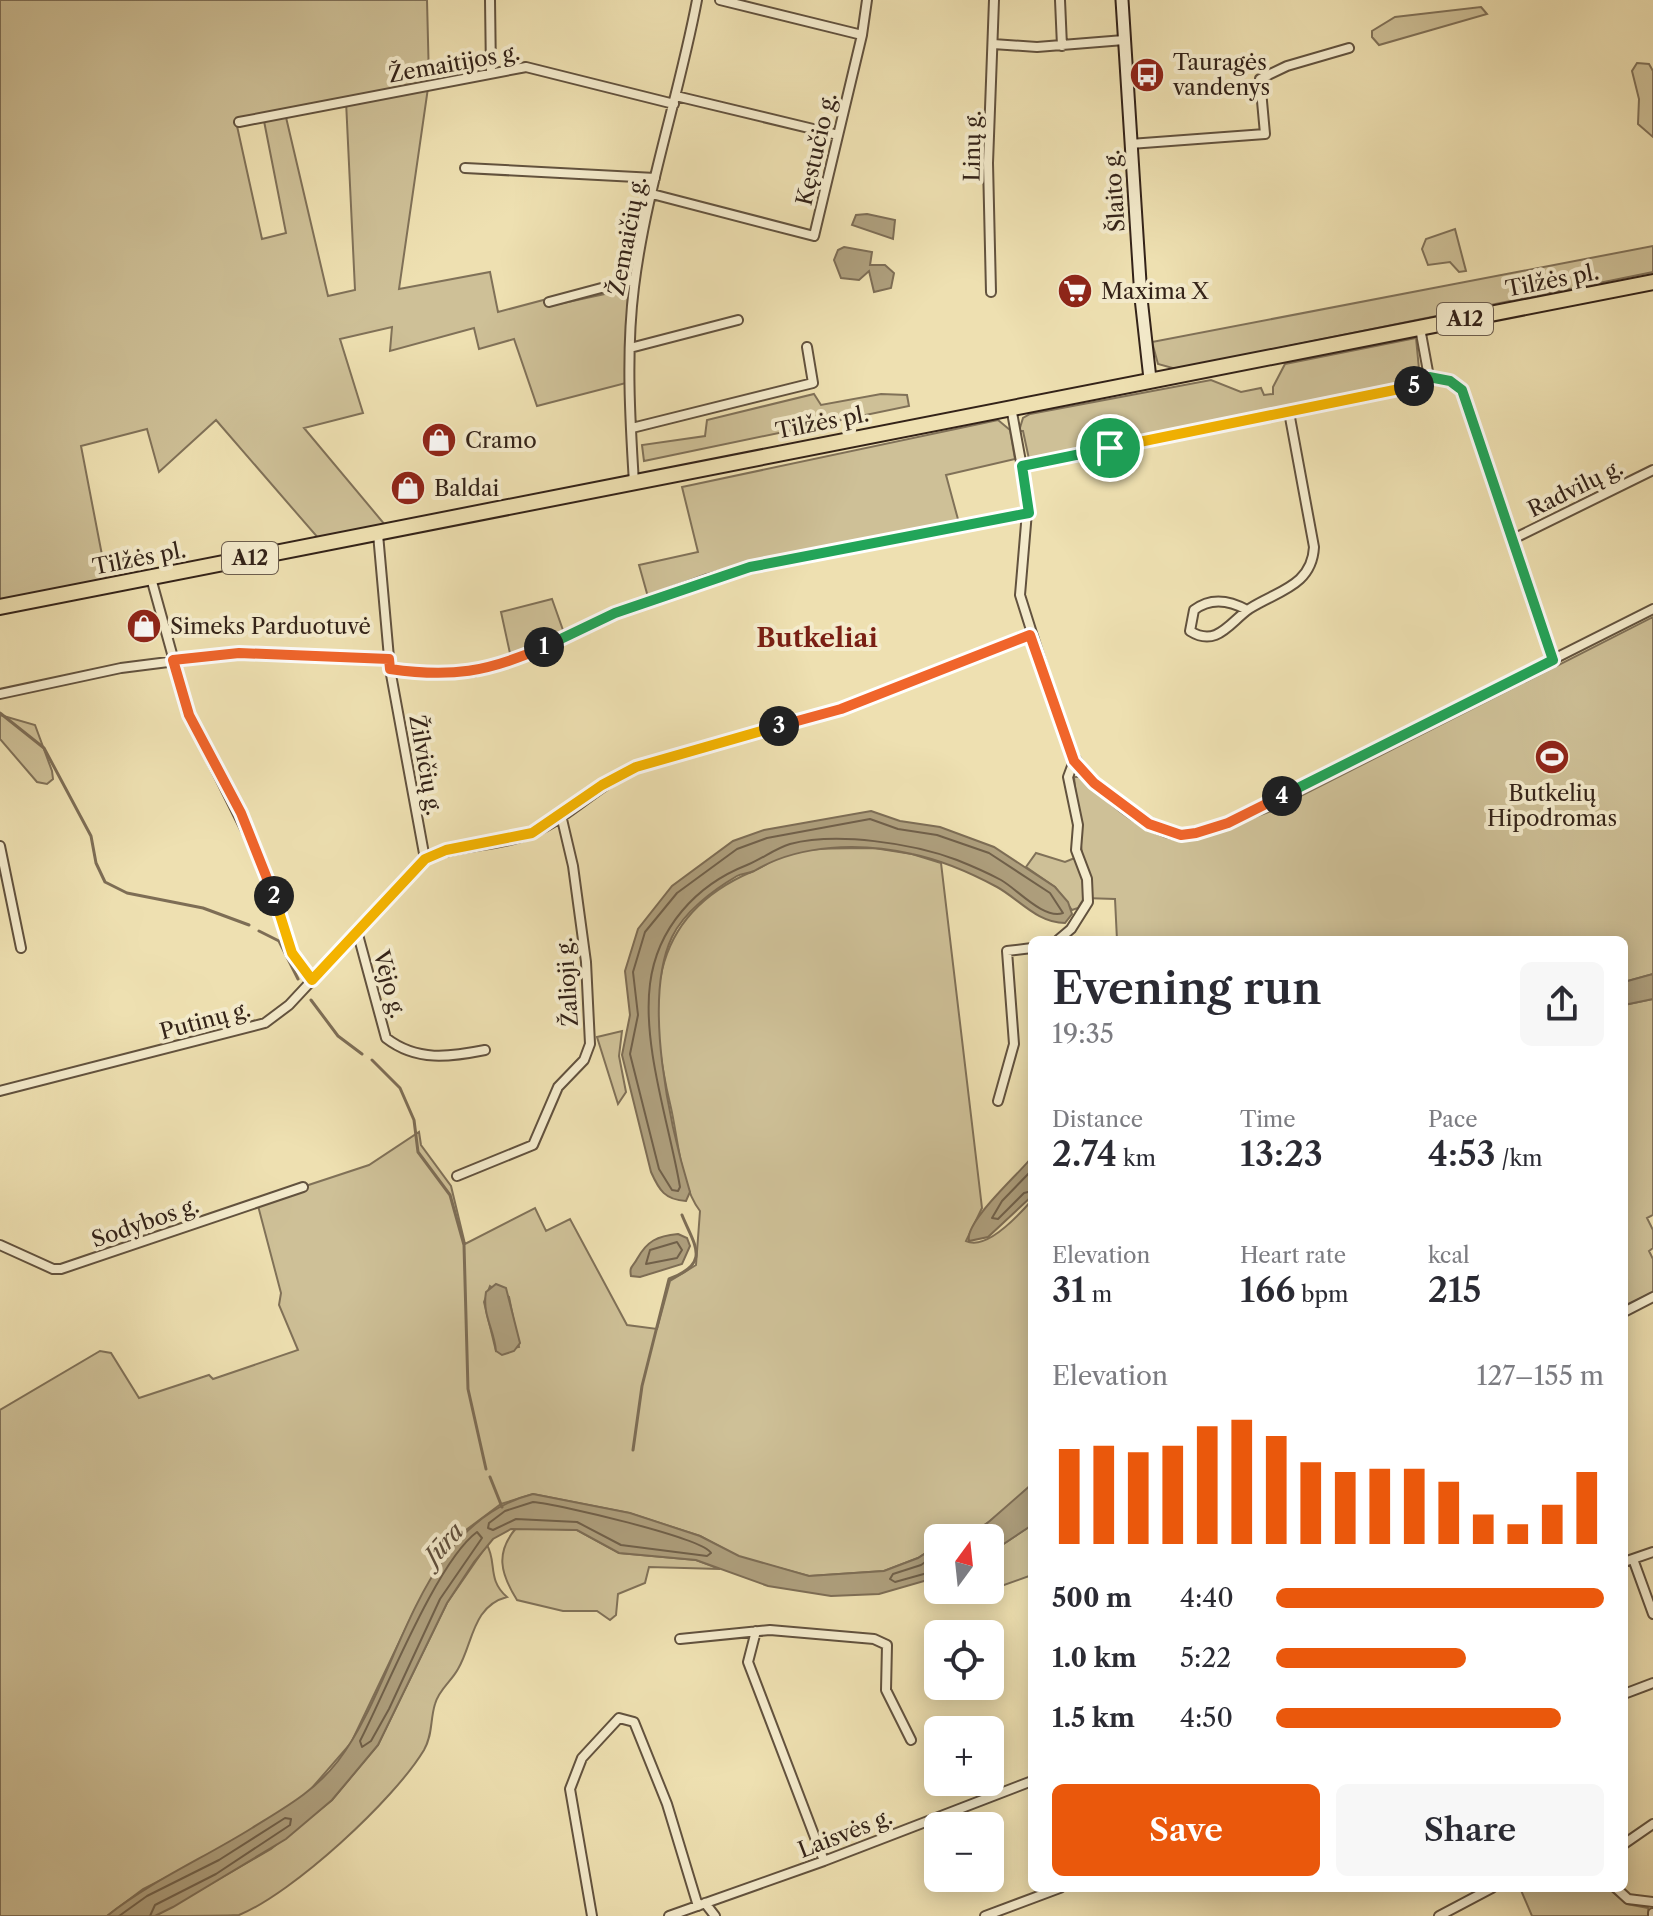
<!DOCTYPE html>
<html lang="en">
<head>
<meta charset="utf-8">
<style>
	body { margin:0; font-family:"Libre Caslon Text",serif; background:#f7f7f7; color:#2b2b33; height:100vh; display:flex; flex-direction:column; font-size:30px; white-space:nowrap }
	* { box-sizing:border-box; margin:0 }
	p { font-size:26px; color:#7c7c81 }
	.icon { flex:none; width:44px; height:44px; fill:none; stroke:currentColor; stroke-width:2; stroke-linecap:round; stroke-linejoin:round }
	.map { position:relative; flex:1; overflow:hidden }
	.side { position:absolute; left:1028px; top:936px; width:600px; height:956px; display:flex; flex-direction:column; background:#fff; border-radius:12px; box-shadow:0 4px 20px #0003 }
	.side>* { flex:none }
	.needle { width:52px; rotate:15deg }
	.fabs { position:absolute; left:924px; top:1524px; display:grid; gap:16px }
	.fabs a { display:grid; place-items:center; width:80px; height:80px; border-radius:12px; background:#fff; box-shadow:0 4px 20px #0003; font-size:40px }
	.pin { position:absolute; display:grid; place-items:center; width:68px; height:68px; color:#fff; margin:-34px; border:4px solid #fff; border-radius:50%; box-shadow:0 2px 8px #0007 }
	.km { position:absolute; width:40px; height:40px; margin:-20px; border-radius:50%; background:#222; color:#fff; font-size:22px; line-height:40px; text-align:center }
	.round { display:grid; place-items:center; flex:none; width:84px; height:84px; border-radius:12px; background:#f7f7f7 }
	.headline { display:flex; align-items:center; justify-content:space-between; height:136px; padding:0 24px }
	h1 { font-size:44px; font-weight:600; line-height:60px }
	.figures { display:grid; grid-template-columns:repeat(3,1fr); gap:12px; height:136px; padding:8px 24px }
	.figures div { display:grid; align-content:center }
	.figures b { font-size:34px; font-weight:600 }
	.figures small { font-size:22px; font-weight:400 }
	.figures p { font-size:22px }
	.chart { height:224px; padding:16px 24px }
	.chart p { display:flex; justify-content:space-between }
	.chart svg { width:100%; height:144px; margin-top:8px; stroke:#ea580c; stroke-width:6 }
	.action { display:flex; gap:16px; margin-top:auto; padding:16px 24px }
	.action a { flex:1; height:92px; border-radius:12px; background:#ea580c; color:#fff; font-size:32px; font-weight:600; line-height:92px; text-align:center }
	.action a+a { background:#f7f7f7; color:#2b2b33 }
	ul { padding:0 24px; list-style:none; font-size:26px }
	li { display:grid; grid-template-columns:128px 96px 1fr; align-items:center; height:60px }
	li i { height:20px; border-radius:10px; background:#ea580c }
	.map>svg:first-child { display:block }
	.green { fill:#cec097; stroke:#807158; stroke-width:2; fill-rule:evenodd }
	.water { fill:#ae9f7d; stroke:#7d6d55; stroke-width:2 }
	.lines { fill:none; stroke-linecap:round; stroke-linejoin:round }
	.shore { stroke:#70604a; stroke-width:2 }
	.stream { stroke:#7d6d55; stroke-width:3 }
	.street-casing { stroke:#62523e; stroke-width:12 }
	.secondary-casing { stroke:#332218; stroke-width:15 }
	.highway-casing { stroke:#332218; stroke-width:18 }
	.street { stroke:#f4ebcc; stroke-width:8 }
	.secondary { stroke:#f4ebcc; stroke-width:11 }
	.highway { stroke:#eee0b1; stroke-width:14 }
	.split-1-casing { stroke:#fff; stroke-width:16 }
	.split-2-casing { stroke:#fff; stroke-width:16 }
	.split-3-casing { stroke:#fff; stroke-width:16 }
	.split-4-casing { stroke:#fff; stroke-width:16 }
	.split-5-casing { stroke:#fff; stroke-width:16 }
	.split-6-casing { stroke:#fff; stroke-width:16 }
	.split-1 { stroke:#22a559; stroke-width:10 }
	.split-2 { stroke:#f0652b; stroke-width:10 }
	.split-3 { stroke:#f5b400; stroke-width:10 }
	.split-4 { stroke:#f0652b; stroke-width:10 }
	.split-5 { stroke:#22a559; stroke-width:10 }
	.split-6 { stroke:#f5b400; stroke-width:10 }
	.labels { text-anchor:middle; stroke-width:8; stroke-linejoin:round; paint-order:stroke }
	.shield { fill:#f4ebcc; stroke:#6d5e4e; stroke-width:2 }
	.shield-label { font-size:20px; font-weight:bold; fill:#332218 }
	.poi-label { font-size:22px; fill:#332218; stroke:#f4ebcc; text-anchor:start }
	.street-label { font-size:22px; fill:#332218; stroke:#f4ebcc }
	.water-label { font-size:24px; font-style:italic; fill:#5e4e3b; stroke:#f4ebcc }
	.quarter-label { font-size:26px; font-weight:bold; fill:#7a1f14; stroke:#f4ebcc }
</style>
</head>
<body>
<div class="map">
<svg width="1653" height="1916" viewBox="0 0 1653 1916">
	<rect width="100%" height="100%" fill="#eee0b1"/>
	<filter id="stains"><feTurbulence type="fractalNoise" baseFrequency=".0025" numOctaves="4"/><feColorMatrix values="0 0 0 0 .2 0 0 0 0 .09 0 0 0 0 .02 0 0 0 .5 -.17"/></filter>
	<radialGradient id="worn" r=".72"><stop offset=".6" stop-color="#630" stop-opacity="0"/><stop offset="1" stop-color="#630" stop-opacity=".3"/></radialGradient>
	<!-- green -->
	<path class="green" d="M0,0H427L429,81L399,289L490,272L498,312L547,299L549,306L628,289L626,383L537,406L514,339L479,349L474,328L390,351L392,327L340,339L363,413L304,428L386,526L319,539L216,420L159,472L147,429L81,446L107,581L0,602ZM346,101L355,290L328,296L285,113ZM264,121L286,233L262,239L237,126Z
		M1481,7L1487,14L1379,45L1372,37V31L1395,17Z
		M1637,63L1649,64L1653,71V137L1638,124L1639,99L1632,71Z
		M1455,229L1466,271L1459,272L1450,262L1428,265L1422,249L1426,239Z
		M1653,246V272L1176,369L1158,364L1152,342Z
		M1416,338L1419,369L1404,385L1029,459L1023,431H1019L1023,418L1030,414L1211,380L1241,392L1261,388L1264,395L1273,394V387L1285,364Z
		M814,394L821,405L881,394L907,395L909,406L644,461L642,445L705,436L707,420Z
		M998,420L1010,430L1015,459L946,475L959,523L749,562L648,597L639,565L698,552L682,487Z
		M552,599L564,633L511,658L501,612Z
		M1653,617V974L1624,982V940H1117L1115,899L1084,898L1078,908L1072,910L1055,887L1026,867L1036,853L1065,862L1082,855L1074,777H1079L1129,817L1162,835L1223,829L1271,811Z
		M0,715L35,725L52,771L53,779L47,784L37,782L0,739Z
		M874,848L912,854L941,863L982,1208L966,1241C987,1251 1019,1215 1032,1200V1484C1004,1512 978,1538 938,1538V1545L918,1558L884,1571L809,1576L739,1557L700,1536L629,1513L533,1494L501,1504L466,1530L446,1557L414,1611L351,1743L304,1797L215,1853L143,1889L107,1916H0V1410L100,1351L111,1353L139,1398L209,1375L213,1379L298,1350L279,1305L281,1293L257,1202L369,1165L419,1132L421,1145L451,1186L465,1244L535,1208L546,1231L570,1219L627,1325L657,1329L670,1281L696,1265L700,1211C681,1187 678,1139 671,1108C647,1007 645,918 751,872C766,866 778,855 795,852C820,847 847,849 874,848ZM490,1286L509,1297L519,1347L496,1351L484,1302Z
		M1653,999V1215L1647,1218L1653,1230V1248L1649,1251L1653,1259V1292L1624,1306V1005Z
		M622,1031L619,1056L626,1092L618,1104L597,1037Z
		M1032,1525V1575L990,1590V1553Z
		M517,1527L577,1530L619,1553L696,1560L720,1569L649,1567L645,1583L618,1594L616,1615L610,1620L597,1611H563L517,1600C500,1573 495,1552 517,1527Z
		M487,1545C497,1562 487,1580 507,1597C472,1606 473,1644 458,1669C451,1682 439,1689 435,1704C430,1720 433,1734 424,1750C394,1800 293,1893 239,1915C222,1916 175,1916 155,1916L271,1849L332,1800L378,1745L447,1603Z
		M1520,1888H1608L1627,1904L1648,1908L1649,1916H1532Z"/>
	<!-- water -->
	<path class="water" d="M867,214L895,220L893,239L852,225L856,215Z
		M844,247L872,252L870,265H885L894,273L891,288L874,292L869,271L859,280L841,278L834,260L838,250Z
		M871,811L900,821L940,827L994,847L1055,887L1068,902L1072,914L1065,923C1037,923 1019,899 997,887C971,873 941,860 912,854C860,842 799,844 754,871C748,874 742,873 737,876C713,890 684,912 672,937C642,1000 670,1127 690,1192L686,1201C665,1200 659,1190 651,1172L622,1055L630,1015L625,971L638,929L672,886L733,841L764,830Z
		M1653,974V999L1624,1005V982Z
		M1032,1157V1196L988,1237L969,1241C964,1222 1019,1174 1032,1157Z
		M678,1234L687,1238L690,1246L682,1264L640,1277L631,1276C629,1266 633,1267 637,1259C647,1241 657,1236 678,1234Z
		M496,1284L506,1288L520,1343L514,1351L502,1355L496,1351C494,1329 482,1315 486,1292Z
		M1032,1484V1525L990,1553V1538H961L976,1533Z
		M533,1494L630,1513L700,1536L739,1556L809,1576L884,1571L918,1558L938,1545V1577L879,1594L831,1596L768,1586L696,1560L619,1553L577,1530L511,1529L493,1539L474,1562L447,1603L378,1745L332,1800L286,1839L173,1907L155,1916H107C151,1881 204,1858 252,1828C284,1808 314,1792 338,1761C402,1677 415,1524 533,1494Z"/>
	<g class="lines">
		<!-- shore -->
		<path class="shore" d="M870,819L898,829L937,835L989,853L1050,893L1063,913C1044,920 1017,889 1001,880C988,873 972,866 957,860C912,843 837,832 790,844C774,849 762,859 747,865C696,885 657,928 650,984C642,1046 670,1127 680,1187L678,1191L672,1190L659,1169L630,1054L638,1015L633,972L645,932L677,893L737,849L767,838Z
			M1032,1170L1002,1201L992,1218L998,1219L1024,1193L1032,1191
			M677,1242L682,1250L677,1258L646,1264L650,1250Z
			M533,1502C558,1504 703,1538 711,1553L707,1556L621,1545L577,1522L516,1519L493,1530L488,1528L489,1523L505,1511Z
			M477,1532L482,1538L440,1599L389,1709L371,1741L362,1747L360,1741C385,1693 437,1561 477,1532Z
			M938,1553L921,1565L893,1574L890,1579L895,1582L938,1570
			M119,1916L147,1896L219,1860L285,1818L291,1819L290,1825L216,1874L155,1905L150,1916"/>
		<!-- stream -->
		<path class="stream" d="M0,713L44,748L91,836L96,863L105,882L127,893L203,908L249,925
			M259,931L279,941L298,979
			M311,1000L338,1036L362,1054
			M372,1060L400,1088L414,1120L418,1152L450,1195L464,1245L468,1389L486,1469
			M633,1450L642,1386L669,1279C712,1263 694,1245 682,1215
			M490,1477L502,1507"/>
		<!-- street casing -->
		<g class="street-casing">
			<path id="street" d="M490,0L491,73
				M720,0L862,35
				M1060,0L1062,46
				M993,44L1037,47L1124,40
				M676,96L838,135
				M239,122L526,67L674,104
				M1130,144L1265,134L1260,79L1287,66L1349,48
				M465,168L655,178
				M652,194L814,236L862,35L867,0
				M991,292L988,163L994,0
				M549,302L635,279
				M1420,328L1429,377L1450,381L1462,390L1553,660
				M630,348L738,320
				M1011,407L1028,500L1020,595L1067,744C1081,777 1142,832 1180,835C1195,836 1214,828 1228,823L1653,609
				M632,428L813,383L807,347
				M1022,466L1409,388L1429,377
				M634,483C630,419 626,351 634,287C646,190 679,96 697,0
				M378,534L390,669L425,859
				M1513,539L1653,470
				M151,578L189,715L264,867L292,953L312,980
				M1247,610C1229,600 1211,597 1194,610L1190,631C1217,648 1230,622 1249,609C1277,591 1312,586 1314,547L1289,412
				M390,669L429,674L473,672L514,660L615,613L708,579L765,563L1029,513
				M0,694L121,668L239,653L389,659
				M0,846L21,948
				M357,931L386,1038C417,1062 450,1057 485,1050
				M1058,940L1071,929L1088,902L1087,879L1076,850L1078,825L1068,777L1074,761
				M0,1091L265,1023L289,1005L425,859C459,844 498,847 532,833C570,817 599,784 636,767L841,709L1030,635
				M998,1101L1014,1044L1007,951L1032,948
				M457,1176L533,1145L558,1087L584,1060L590,1044L586,962L573,866L561,815
				M0,1245L53,1269H61L303,1187
				M1624,1312L1653,1297
				M1633,1559L1653,1614
				M1624,1562L1653,1552
				M756,1631L748,1662L824,1861
				M680,1639L770,1630L874,1639L887,1645L886,1690L911,1740
				M1624,1694L1653,1683
				M1624,1844L1653,1824
				M1616,1888L1628,1899L1653,1902
				M705,1903L715,1916
				M592,1916L570,1789L582,1758L619,1718L634,1722L667,1804L698,1906
				M669,1916L824,1861L1032,1781
				M985,1916L1060,1888
				M1439,1916L1492,1888
				M1653,1916V1913"/>
		</g>
		<!-- secondary casing -->
		<g class="secondary-casing">
			<path id="secondary" d="M1122,0L1141,298L1150,379"/>
		</g>
		<!-- highway casing -->
		<g class="highway-casing">
			<path id="highway" d="M0,607L1653,282"/>
		</g>
		<!-- street -->
		<use href="#street" class="street"/>
		<!-- secondary -->
		<use href="#secondary" class="secondary"/>
		<!-- highway -->
		<use href="#highway" class="highway"/>
	</g>
	<g class="lines">
		<!-- split-1 casing -->
		<g class="split-1-casing">
			<path id="split-1" d="M544,647L615,613L750,567L1029,513L1022,466L1110,448"/>
		</g>
		<!-- split-2 casing -->
		<g class="split-2-casing">
			<path id="split-2" d="M274,896L241,813L189,715L173,660L239,653L389,659L390,669C451,678 488,672 544,647"/>
		</g>
		<!-- split-3 casing -->
		<g class="split-3-casing">
			<path id="split-3" d="M274,896L292,953L312,980L425,859L446,850L532,833L602,785L636,767L779,726"/>
		</g>
		<!-- split-4 casing -->
		<g class="split-4-casing">
			<path id="split-4" d="M779,726L841,709L1030,635L1074,761L1094,783L1149,824L1181,835L1196,833L1228,823L1282,796"/>
		</g>
		<!-- split-5 casing -->
		<g class="split-5-casing">
			<path id="split-5" d="M1282,796L1553,660L1462,390L1450,381L1429,377L1414,386"/>
		</g>
		<!-- split-6 casing -->
		<g class="split-6-casing">
			<path id="split-6" d="M1110,448L1414,386"/>
		</g>
		<!-- split-1 -->
		<use href="#split-1" class="split-1"/>
		<!-- split-2 -->
		<use href="#split-2" class="split-2"/>
		<!-- split-3 -->
		<use href="#split-3" class="split-3"/>
		<!-- split-4 -->
		<use href="#split-4" class="split-4"/>
		<!-- split-5 -->
		<use href="#split-5" class="split-5"/>
		<!-- split-6 -->
		<use href="#split-6" class="split-6"/>
	</g>
	<!-- icons -->
	<defs>
		<g id="bus-disc" transform="scale(1.8)"><circle r="9.5" fill="#8f2418" stroke="#f4ebcc"/><path d="M-5-6H5V4H4V6H2V4H-2V6H-4V4H-5ZM-3.5-4V0h7V-4ZM-3.5 1.2v1.5H-2V1.2ZM2 1.2v1.5H3.5V1.2Z" fill="#fff"/></g>
		<g id="supermarket-disc" transform="scale(1.8)"><circle r="9.5" fill="#8f2418" stroke="#f4ebcc"/><path d="M-6-5.5h2.5l.6 2H6L4.5 2H-2.5L-4.4-4H-6ZM-1.5 3.2a1.3 1.3 0 1 0 .1 0ZM3 3.2a1.3 1.3 0 1 0 .1 0Z" fill="#fff"/></g>
		<g id="shop-disc" transform="scale(1.8)"><circle r="9.5" fill="#8f2418" stroke="#f4ebcc"/><path d="M-5-2.5h2.3a2.7 3.5 0 0 1 5.4 0H5L5.5 6h-11ZM-1.5-2.5h3a1.5 2.3 0 0 0-3 0Z" fill="#fff"/></g>
		<g id="stadium-disc" transform="scale(1.8)"><circle r="9.5" fill="#8f2418" stroke="#f4ebcc"/><path d="M0-5a6.5 5 0 1 0 0 10a6.5 5 0 1 0 0-10ZM-3.5-1.8h7v3.6h-7Z" fill="#fff"/></g>
	</defs>
	<g fill-rule="evenodd">
		<use href="#bus-disc" x="1147" y="75"/>
		<use href="#supermarket-disc" x="1075" y="291"/>
		<use href="#shop-disc" x="439" y="440"/>
		<use href="#shop-disc" x="408" y="488"/>
		<use href="#shop-disc" x="144" y="626"/>
		<use href="#stadium-disc" x="1552" y="757"/>
	</g>
	<g class="labels">
		<!-- shield labels -->
		<g class="shield">
			<rect x="1437" y="303" width="56" height="32" rx="6"/>
			<rect x="222" y="542" width="56" height="32" rx="6"/>
		</g>
		<g class="shield-label">
			<text x="1465" y="326">A12</text>
			<text x="250" y="565">A12</text>
		</g>
		<!-- poi labels -->
		<g class="poi-label">
			<text x="1173" y="70">Tauragės<tspan x="1173" dy="25">vandenys</tspan></text>
			<text x="1101" y="299">Maxima X</text>
			<text x="465" y="448">Cramo</text>
			<text x="434" y="496">Baldai</text>
			<text x="170" y="634">Simeks Parduotuvė</text>
			<text x="1552" y="801" text-anchor="middle">Butkelių<tspan x="1552" dy="25">Hipodromas</tspan></text>
		</g>
		<!-- street labels -->
		<g class="street-label">
			<text transform="translate(454 63) rotate(-10)" y="8">Žemaitijos g.</text>
			<text transform="translate(972 146) rotate(-89)" y="8">Linų g.</text>
			<text transform="translate(816 149) rotate(-77)" y="8">Kęstučio g.</text>
			<text transform="translate(1114 191) rotate(-94)" y="8">Šlaito g.</text>
			<text transform="translate(627 236) rotate(-79)" y="8">Žemaičių g.</text>
			<text transform="translate(1552 280) rotate(-11)" y="8">Tilžės pl.</text>
			<text transform="translate(822 422) rotate(-11)" y="8">Tilžės pl.</text>
			<text transform="translate(1575 488) rotate(-26)" y="8">Radvilų g.</text>
			<text transform="translate(139 558) rotate(-11)" y="8">Tilžės pl.</text>
			<text transform="translate(426 765) rotate(80)" y="8">Žilvičių g.</text>
			<text transform="translate(567 982) rotate(-94)" y="8">Žalioji g.</text>
			<text transform="translate(390 984) rotate(75)" y="8">Vėjo g.</text>
			<text transform="translate(205 1020) rotate(-15)" y="8">Putinų g.</text>
			<text transform="translate(145 1222) rotate(-19)" y="8">Sodybos g.</text>
			<text transform="translate(845 1833) rotate(-21)" y="8">Laisvės g.</text>
		</g>
		<!-- water labels -->
		<g class="water-label">
			<text transform="translate(444 1544) rotate(-49)" y="8">Jūra</text>
		</g>
		<!-- quarter labels -->
		<g class="quarter-label">
			<text x="817" y="647">Butkeliai</text>
		</g>
	</g>
	<rect width="100%" height="100%" filter="url(#stains)"/>
	<rect width="100%" height="100%" fill="url(#worn)"/>
</svg>
<div class="fabs">
<a><svg class="needle" viewBox="-14 -14 28 28"><path d="M0-13l5 13h-10z" fill="#e53935"/><path d="M0 13l5-13h-10z" fill="#7c7c81"/></svg></a>
<a><svg class="icon" aria-label="locate" viewBox="0 0 24 24"><circle cx="12" cy="12" r="6"/><path d="M12 2v4M12 18v4M2 12h4M18 12h4"/></svg></a>
<a>+</a>
<a>−</a>
</div>
<div class="pin" style="left:1110px;top:448px;background:#1e9e55"><svg class="icon" aria-label="arrive" viewBox="0 0 24 24"><path d="M6 21V4h12l-3 4 3 4H6"/></svg></div>
<b class="km" style="left:544px;top:647px">1</b>
<b class="km" style="left:274px;top:896px">2</b>
<b class="km" style="left:779px;top:726px">3</b>
<b class="km" style="left:1282px;top:796px">4</b>
<b class="km" style="left:1414px;top:386px">5</b>
<section class="side">
<div class="headline"><div><h1>Evening run</h1><p>19:35</p></div><a class="round"><svg class="icon" aria-label="share" viewBox="0 0 24 24"><path d="M12 15V3M7 8l5-5 5 5M5 13v7h14v-7"/></svg></a></div>
<div class="figures">
<div><p>Distance</p><b>2.74<small> km</small></b></div>
<div><p>Time</p><b>13:23</b></div>
<div><p>Pace</p><b>4:53<small> /km</small></b></div>
</div>
<div class="figures">
<div><p>Elevation</p><b>31<small> m</small></b></div>
<div><p>Heart rate</p><b>166<small> bpm</small></b></div>
<div><p>kcal</p><b>215</b></div>
</div>
<div class="chart"><p><span>Elevation</span>127–155 m</p>
<svg viewBox="0 0 160 44" preserveAspectRatio="none"><path d="M5 44V15M15 44V14M25 44V16M35 44V14M45 44V8M55 44V6M65 44V11M75 44V19M85 44V22M95 44V21M105 44V21M115 44V25M125 44V35M135 44V38M145 44V32M155 44V22"/></svg>
</div>
<ul>
<li><b>500 m</b>4:40<i style="width:100%"></i></li>
<li><b>1.0 km</b>5:22<i style="width:58%"></i></li>
<li><b>1.5 km</b>4:50<i style="width:87%"></i></li>
</ul>
<div class="action"><a>Save</a><a>Share</a></div>
</section>
</div>
</body>
</html>
